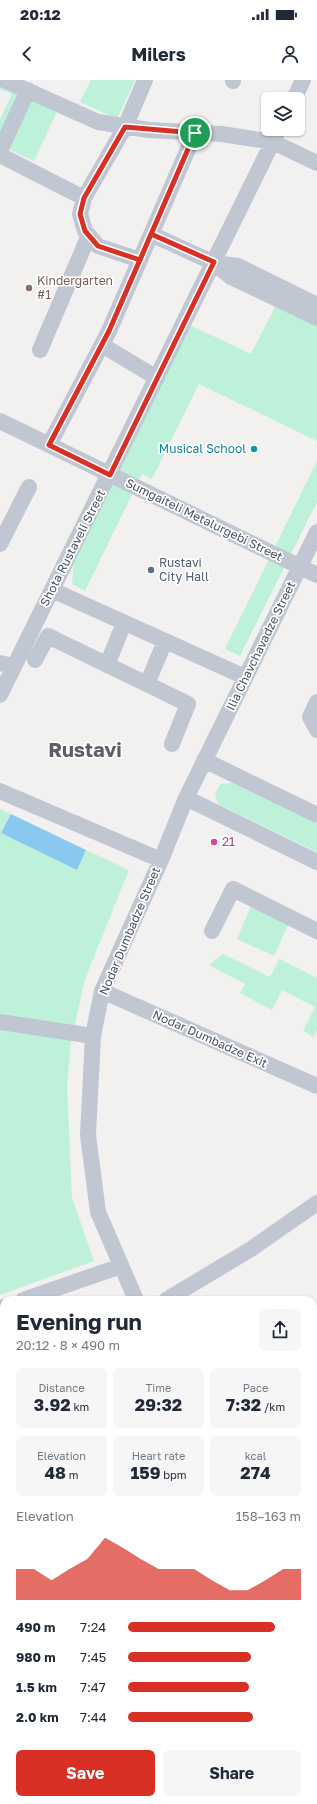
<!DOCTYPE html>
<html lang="en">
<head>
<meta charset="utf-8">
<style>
	body { margin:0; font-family:"Golos Text",sans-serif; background:#f6f6f7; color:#1f2937; height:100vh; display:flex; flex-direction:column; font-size:15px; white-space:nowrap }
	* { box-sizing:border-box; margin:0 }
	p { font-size:13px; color:#747a83 }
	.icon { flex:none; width:22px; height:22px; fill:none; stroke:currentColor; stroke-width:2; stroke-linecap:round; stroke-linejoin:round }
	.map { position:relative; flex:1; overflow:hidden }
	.details { position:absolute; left:0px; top:1216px; width:317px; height:508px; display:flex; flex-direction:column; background:#fff; border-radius:12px 12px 0 0; box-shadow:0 1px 3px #0004 }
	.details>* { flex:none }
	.tools { position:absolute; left:261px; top:12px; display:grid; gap:8px }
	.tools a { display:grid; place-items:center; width:44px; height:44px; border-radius:6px; background:#fff; box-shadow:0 1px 3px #0004; font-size:20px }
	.pin { position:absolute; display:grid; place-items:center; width:34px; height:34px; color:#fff; margin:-17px; border:2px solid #fff; border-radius:50%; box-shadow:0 1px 4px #0007 }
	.round { display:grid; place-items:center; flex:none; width:42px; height:42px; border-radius:6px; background:#f6f6f7 }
	.summary { display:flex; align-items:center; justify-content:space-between; height:68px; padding:0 16px }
	h1 { font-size:22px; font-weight:700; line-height:30px }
	.stats { display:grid; grid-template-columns:repeat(3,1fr); gap:6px; height:68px; padding:4px 16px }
	.stats div { display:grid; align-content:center; border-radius:6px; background:#f6f6f7; text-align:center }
	.stats b { font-size:17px; font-weight:700 }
	.stats small { font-size:11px; font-weight:400 }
	.stats p { font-size:11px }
	.chart { height:112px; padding:8px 16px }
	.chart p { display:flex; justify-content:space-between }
	.chart svg { width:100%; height:72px; margin-top:4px; fill:#d93025; opacity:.7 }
	.button { display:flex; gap:8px; margin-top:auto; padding:8px 16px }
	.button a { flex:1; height:46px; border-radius:6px; background:#d93025; color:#fff; font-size:16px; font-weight:700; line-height:46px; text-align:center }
	.button a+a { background:#f6f6f7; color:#1f2937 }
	ul { padding:0 16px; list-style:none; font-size:13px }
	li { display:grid; grid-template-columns:64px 48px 1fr; align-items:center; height:30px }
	li i { height:10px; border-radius:5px; background:#d93025 }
	.status { display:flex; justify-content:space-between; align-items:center; height:28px; padding:0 20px; background:#fff; direction:ltr }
	.status svg { height:11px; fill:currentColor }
	header { display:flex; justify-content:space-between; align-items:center; height:52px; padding:0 16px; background:#fff; font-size:18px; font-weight:700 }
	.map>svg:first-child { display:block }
	.green { fill:#bdf1da }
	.water { fill:#89c9f0 }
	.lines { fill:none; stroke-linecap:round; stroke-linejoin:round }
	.minor { stroke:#c0c7d2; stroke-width:16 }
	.route-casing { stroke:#fff; stroke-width:8 }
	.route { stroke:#d93025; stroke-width:5 }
	.education-dot { fill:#8d6e63; stroke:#fff; stroke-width:1.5 }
	.culture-dot { fill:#0f9aa8; stroke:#fff; stroke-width:1.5 }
	.service-dot { fill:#5c6f8a; stroke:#fff; stroke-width:1.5 }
	.hotel-dot { fill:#d1479c; stroke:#fff; stroke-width:1.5 }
	.labels { text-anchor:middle; stroke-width:3.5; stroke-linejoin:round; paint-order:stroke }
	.education-label { font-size:12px; fill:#785e54; stroke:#fff; text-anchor:start }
	.culture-label { font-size:12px; fill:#0d838f; stroke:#fff; text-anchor:end }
	.street-label { font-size:12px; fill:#474f5e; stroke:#fff }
	.service-label { font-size:12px; fill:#4e5e75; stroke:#fff; text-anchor:start }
	.hotel-label { font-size:12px; fill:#b23c85; stroke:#fff; text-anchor:start }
	.town-label { font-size:20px; font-weight:bold; fill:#5c5f65; stroke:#fff }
</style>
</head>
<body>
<div class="status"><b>20:12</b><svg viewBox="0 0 49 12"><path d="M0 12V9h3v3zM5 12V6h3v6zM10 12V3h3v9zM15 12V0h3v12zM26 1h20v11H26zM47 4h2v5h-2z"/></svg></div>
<header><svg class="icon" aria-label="back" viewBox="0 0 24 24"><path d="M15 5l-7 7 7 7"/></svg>Milers<svg class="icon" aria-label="person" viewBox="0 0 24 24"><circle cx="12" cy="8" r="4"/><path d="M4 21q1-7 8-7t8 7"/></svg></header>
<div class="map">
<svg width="317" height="1724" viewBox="0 0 317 1724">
	<rect width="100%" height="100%" fill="#f3f0f0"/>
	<!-- green -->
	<path class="green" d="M0,0L62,21L34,81L0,65V39L12,14L0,9Z
		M91,0H135L117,39L80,22Z
		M277,223L317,243V361L199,304L152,399L142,394L85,511L72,504L74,478L188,244L251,274Z
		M317,381V422L240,576L225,569Z
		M233,703L317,744V772L218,724L215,714L220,704Z
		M0,729L11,734L1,753L77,789L86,770L129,790L85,899L71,962L67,1005L72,1118L94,1181L0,1215Z
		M251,826L289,843L274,876L237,859Z
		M223,874L270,897L279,879L317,898V950L314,957L303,951L315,927L282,910L272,930L240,913L245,904L209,885Z
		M317,1628V1724H289L286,1720H313V1631Z
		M4,1640V1691L0,1694V1643Z"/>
	<!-- water -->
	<path class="water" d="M11,734L86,770L77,790L1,753Z"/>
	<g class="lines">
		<!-- minor -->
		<path class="minor" d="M4,0L98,42L149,50L222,54L273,62L317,83
			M233,1V0
			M294,19L303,0
			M0,71L28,10
			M0,75L84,118
			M151,154L214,183
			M140,180L98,166L85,151L80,134L84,118L125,47L145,0
			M317,225L238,186L214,183L231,197L317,238
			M102,265L157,298
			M40,270L89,155
			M0,341L317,495
			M49,365L109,251L195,53
			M0,464L29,407
			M52,510L245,597
			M35,580L48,556L188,624L172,664
			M0,583L14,586
			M107,585L124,543
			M147,604L165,561
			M0,615L279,49
			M317,622L310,637L317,650
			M204,680L317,735
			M0,711L161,780
			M186,718L317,782
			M212,851L233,809L317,851
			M102,911L317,1006
			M0,942L93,956
			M23,1220L121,1186
			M136,1220L98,1132L88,1055L93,956L102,911L161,780L186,718L317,452
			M166,1220L251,1169L317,1123
			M0,1228L4,1227
			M313,1385L317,1382
			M0,1443L4,1449
			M0,1481L4,1478
			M313,1492L317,1498
			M0,1566L1,1568
			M0,1616L4,1614
			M75,1720L78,1724
			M208,1720L211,1724
			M127,1724L133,1720"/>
	</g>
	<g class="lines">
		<!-- route casing -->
		<g class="route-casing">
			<path id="route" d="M195,53L109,251L49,365L110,395L214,182L151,154L140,180L98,166L85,151L80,134L84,118L125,47L195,53"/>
		</g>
		<!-- route -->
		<use href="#route" class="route"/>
	</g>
	<!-- markers -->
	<circle class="education-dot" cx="29" cy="208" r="4"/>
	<circle class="culture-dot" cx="254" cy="369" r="4"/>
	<circle class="service-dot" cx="151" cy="490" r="4"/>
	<circle class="hotel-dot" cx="214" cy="762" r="4"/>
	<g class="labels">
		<!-- education labels -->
		<g class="education-label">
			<text x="37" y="205">Kindergarten<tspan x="37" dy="14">#1</tspan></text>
		</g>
		<!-- culture labels -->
		<g class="culture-label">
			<text x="246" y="373">Musical School</text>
		</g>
		<!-- street labels -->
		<g class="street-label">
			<text transform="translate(204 440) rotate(26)" y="4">Sumgaiteli Metalurgebi Street</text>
			<text transform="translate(73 468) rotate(-63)" y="4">Shota Rustaveli Street</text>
			<text transform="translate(261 566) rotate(-64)" y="4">Ilia Chavchavadze Street</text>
			<text transform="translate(130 851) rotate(-67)" y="4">Nodar Dumbadze Street</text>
			<text transform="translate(210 959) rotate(24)" y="4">Nodar Dumbadze Exit</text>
		</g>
		<!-- service labels -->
		<g class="service-label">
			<text x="159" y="487">Rustavi<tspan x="159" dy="14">City Hall</tspan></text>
		</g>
		<!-- hotel labels -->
		<g class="hotel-label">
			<text x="222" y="766">21</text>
		</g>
		<!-- town labels -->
		<g class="town-label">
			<text x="85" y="677">Rustavi</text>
		</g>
	</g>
</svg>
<div class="tools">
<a><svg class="icon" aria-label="layers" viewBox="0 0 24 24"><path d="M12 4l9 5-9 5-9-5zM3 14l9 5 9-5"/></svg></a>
</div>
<div class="pin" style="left:195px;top:53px;background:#1e9e55"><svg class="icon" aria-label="arrive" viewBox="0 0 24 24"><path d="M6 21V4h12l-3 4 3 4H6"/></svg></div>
<section class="details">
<div class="summary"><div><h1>Evening run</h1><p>20:12 · 8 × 490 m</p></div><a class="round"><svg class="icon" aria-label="share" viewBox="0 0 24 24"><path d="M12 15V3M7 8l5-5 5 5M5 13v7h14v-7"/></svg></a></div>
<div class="stats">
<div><p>Distance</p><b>3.92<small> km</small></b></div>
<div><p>Time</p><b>29:32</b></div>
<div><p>Pace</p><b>7:32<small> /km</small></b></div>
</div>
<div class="stats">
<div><p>Elevation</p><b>48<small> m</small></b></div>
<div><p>Heart rate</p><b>159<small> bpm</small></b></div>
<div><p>kcal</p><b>274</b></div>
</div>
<div class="chart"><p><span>Elevation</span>158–163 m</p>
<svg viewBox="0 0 160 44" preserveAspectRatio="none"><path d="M0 44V25L10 25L20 32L30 25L40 19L50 6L60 12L70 19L80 25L90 25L100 25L110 32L120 38L130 38L140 32L150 25L160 25V44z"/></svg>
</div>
<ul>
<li><b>490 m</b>7:24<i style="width:85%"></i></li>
<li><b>980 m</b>7:45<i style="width:71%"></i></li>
<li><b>1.5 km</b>7:47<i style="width:70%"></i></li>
<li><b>2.0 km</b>7:44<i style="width:72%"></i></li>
</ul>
<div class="button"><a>Save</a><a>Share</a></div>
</section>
</div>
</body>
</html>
